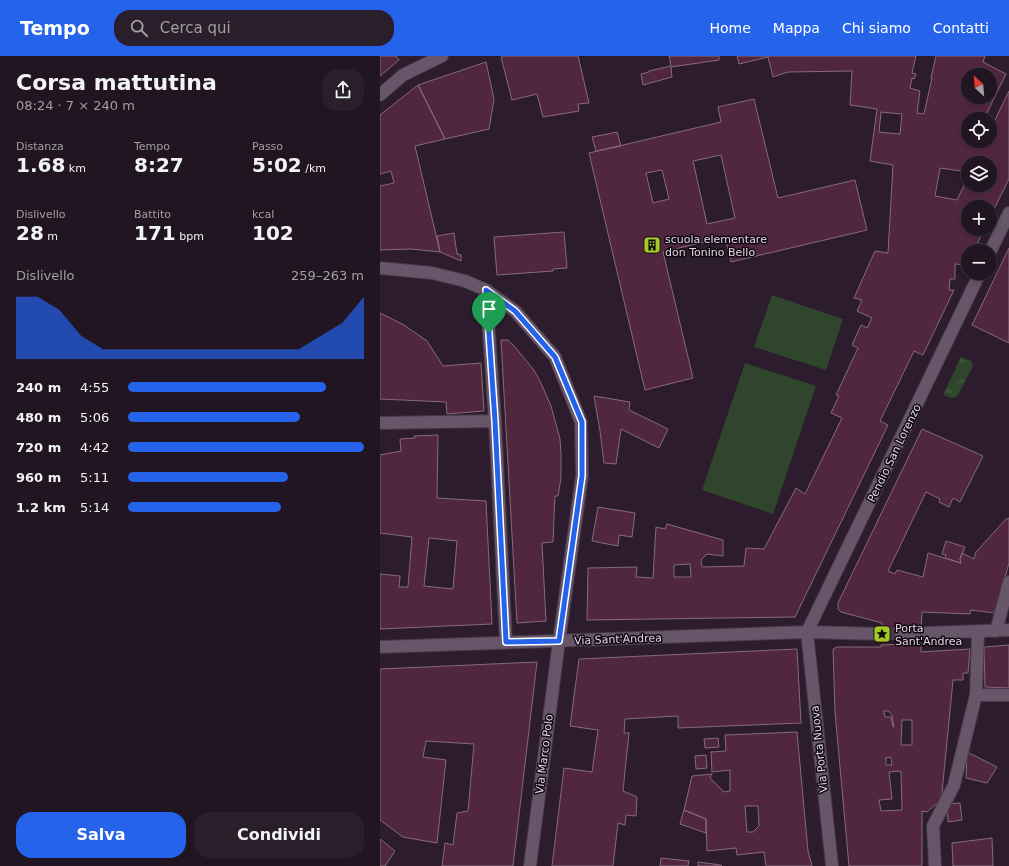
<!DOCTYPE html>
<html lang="it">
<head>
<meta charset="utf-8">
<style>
	body { margin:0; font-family:"DejaVu Sans",sans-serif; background:#291e2a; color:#f1f3f6; height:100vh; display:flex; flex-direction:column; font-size:15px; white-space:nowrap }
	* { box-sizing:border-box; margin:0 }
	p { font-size:13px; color:#a29fa5 }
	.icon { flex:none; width:22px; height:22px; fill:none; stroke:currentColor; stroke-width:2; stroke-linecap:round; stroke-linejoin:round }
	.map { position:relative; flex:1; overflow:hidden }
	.side { display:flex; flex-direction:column; background:#211522; width:380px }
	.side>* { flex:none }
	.needle { width:26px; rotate:334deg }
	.controls { position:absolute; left:581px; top:12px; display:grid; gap:8px }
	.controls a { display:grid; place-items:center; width:36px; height:36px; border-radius:50%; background:#211522; box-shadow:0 2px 6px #0003,0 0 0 1px #3e3440; font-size:20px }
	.pin { position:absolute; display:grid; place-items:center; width:34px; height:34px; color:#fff; margin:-41px -17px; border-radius:50% 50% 50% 0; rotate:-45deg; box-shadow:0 0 4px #0007 }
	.pin .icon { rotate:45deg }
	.round { display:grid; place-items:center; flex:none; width:42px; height:42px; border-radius:16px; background:#291e2a }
	.overview { display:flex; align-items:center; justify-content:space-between; height:68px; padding:0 16px }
	h1 { font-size:22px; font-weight:600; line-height:30px }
	.metrics { display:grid; grid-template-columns:repeat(3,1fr); gap:6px; height:68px; padding:4px 16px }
	.metrics div { display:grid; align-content:center }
	.metrics b { font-size:20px; font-weight:600 }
	.metrics small { font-size:11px; font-weight:400 }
	.metrics p { font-size:11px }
	.chart { height:112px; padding:8px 16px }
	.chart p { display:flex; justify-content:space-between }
	.chart svg { width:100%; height:72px; margin-top:4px; fill:#2563eb; opacity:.7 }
	.button { display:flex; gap:8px; margin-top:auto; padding:8px 16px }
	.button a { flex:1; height:46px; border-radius:16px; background:#2563eb; color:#fff; font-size:16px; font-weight:600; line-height:46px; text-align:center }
	.button a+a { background:#291e2a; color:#f1f3f6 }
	ul { padding:0 16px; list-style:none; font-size:13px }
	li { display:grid; grid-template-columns:64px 48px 1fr; align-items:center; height:30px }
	li i { height:10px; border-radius:5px; background:#2563eb }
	header { display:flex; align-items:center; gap:24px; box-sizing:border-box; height:56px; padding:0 20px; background:#2563eb; color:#fff }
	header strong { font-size:19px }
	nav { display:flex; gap:22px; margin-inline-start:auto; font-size:14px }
	.search { width:280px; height:36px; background:#291e2a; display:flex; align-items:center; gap:10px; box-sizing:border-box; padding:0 14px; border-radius:16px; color:#a29fa5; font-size:15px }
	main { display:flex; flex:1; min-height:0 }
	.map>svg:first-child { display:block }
	.grass { fill:url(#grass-tufts) }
	.pitch { fill:#2f462c }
	.building { fill:#512740; stroke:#866b79; fill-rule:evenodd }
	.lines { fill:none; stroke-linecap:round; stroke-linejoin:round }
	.minor-tunnel { stroke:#473849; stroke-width:12; stroke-dasharray:12 6; stroke-linecap:butt }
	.minor-casing { stroke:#453847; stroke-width:14 }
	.minor { stroke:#675569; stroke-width:12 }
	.route-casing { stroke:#fff; stroke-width:8 }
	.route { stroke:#2563eb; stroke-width:5 }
	.labels { text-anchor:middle; stroke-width:3; stroke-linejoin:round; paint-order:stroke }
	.poi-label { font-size:11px; fill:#e0d5e1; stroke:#100911; text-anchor:start }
	.street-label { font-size:11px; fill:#e0d5e1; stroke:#100911 }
</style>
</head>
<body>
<header>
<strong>Tempo</strong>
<div class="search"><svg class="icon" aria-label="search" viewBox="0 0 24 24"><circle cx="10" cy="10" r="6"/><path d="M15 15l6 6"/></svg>Cerca qui</div>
<nav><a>Home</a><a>Mappa</a><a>Chi siamo</a><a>Contatti</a></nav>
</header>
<main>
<section class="side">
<div class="overview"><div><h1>Corsa mattutina</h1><p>08:24 · 7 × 240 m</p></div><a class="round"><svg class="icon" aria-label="share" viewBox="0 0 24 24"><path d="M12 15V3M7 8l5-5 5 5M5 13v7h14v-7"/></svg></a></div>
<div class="metrics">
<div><p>Distanza</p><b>1.68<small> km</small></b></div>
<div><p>Tempo</p><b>8:27</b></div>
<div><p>Passo</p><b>5:02<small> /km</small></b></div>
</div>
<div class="metrics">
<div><p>Dislivello</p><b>28<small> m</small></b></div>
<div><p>Battito</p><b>171<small> bpm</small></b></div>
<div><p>kcal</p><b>102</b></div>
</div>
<div class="chart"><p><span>Dislivello</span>259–263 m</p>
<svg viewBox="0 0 160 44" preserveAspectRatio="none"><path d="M0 44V6L10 6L20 14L30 30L40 38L50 38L60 38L70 38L80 38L90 38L100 38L110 38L120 38L130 38L140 30L150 22L160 6V44z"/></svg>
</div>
<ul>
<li><b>240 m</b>4:55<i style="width:84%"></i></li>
<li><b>480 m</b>5:06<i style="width:73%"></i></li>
<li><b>720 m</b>4:42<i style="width:100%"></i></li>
<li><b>960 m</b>5:11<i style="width:68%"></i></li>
<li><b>1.2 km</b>5:14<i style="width:65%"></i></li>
</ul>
<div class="button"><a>Salva</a><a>Condividi</a></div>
</section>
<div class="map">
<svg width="629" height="810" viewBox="0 0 629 810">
	<defs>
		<pattern id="grass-tufts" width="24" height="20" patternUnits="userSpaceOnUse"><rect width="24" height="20" fill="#2f462c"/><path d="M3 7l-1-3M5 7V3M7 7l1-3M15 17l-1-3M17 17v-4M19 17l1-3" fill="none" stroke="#4d604a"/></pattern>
	</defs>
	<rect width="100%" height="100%" fill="#2c1c2e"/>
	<!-- grass -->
	<path class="grass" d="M581,301L591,305L593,310L578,339C573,344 569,341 563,339Z"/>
	<!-- pitch -->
	<path class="pitch" d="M392,239L463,263L446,314L374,291Z
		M365,307L436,330L393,458L322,434Z"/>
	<!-- building -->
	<path class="building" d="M0,0H16L19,4L0,20Z
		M123,0H198L209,47L198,48L199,55L163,61L157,38L132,44L121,1Z
		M289,0H339V4L291,11L292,21L263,29L261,18L269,16V15L291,10Z
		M357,0H536L532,17L536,18L534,23L532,22L530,32L540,35L537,57L544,58L552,22H551L556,0H605L603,6L626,18L604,63H588V85H610V78H613V68L629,35V123L610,161V151H588V173H604L594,195H588V206L586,209L575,208V223H570L569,234H574L543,299L534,295L500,365L508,369L415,561L207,564L208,512L257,511L256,521L273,522L276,471L285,473L287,468L343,484V500L327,498L321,504L322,511L364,510L366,492L384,493L416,432L425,438L462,362L451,357L459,340L456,339L478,292L472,289L481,269L487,272L492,262L477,255L482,244L474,242L495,195L508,197L513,109L490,105L497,53L470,49L472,15L408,16L393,21L388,1L359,8ZM588,19H610V41H588ZM501,56L522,58L520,78L499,76ZM588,107H610V129H588V121L577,144L555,140L560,112L588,116ZM310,508L311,521H294V509Z
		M106,6L114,43L109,73L65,83L38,29Z
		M38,29L65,83L35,90L60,196L31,193L0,194V130L14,127L11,115L0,118V59Z
		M374,43L398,142L475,124L487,174L351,206L345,181L283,196L313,322L265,334L209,97L341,66L338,51ZM341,99L355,162L327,168L313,105ZM282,114L289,143L273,147L266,117Z
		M237,76L241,90L216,95L212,81Z
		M184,176L187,212L173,213V215L117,219L114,181Z
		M74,177L77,198L81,199V205L60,196L57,180Z
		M629,192V287L592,269Z
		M0,257L24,269L47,285L63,310L101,307L104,355L67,358L66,346L0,343Z
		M121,284H128L135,291L153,313L160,325L171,350L180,383L181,399V422L178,440H175L173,486L162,487L166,565L137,567Z
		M214,340L250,346L249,354L288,373L279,392L241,373L236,408L224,407L220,375Z
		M542,373L603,400L580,446L573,442L569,451L559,446L560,443L546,436L508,515L515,518L517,514L543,521L548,497L581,507L580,503L582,497L594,503L596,496L626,463L629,462V507L615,557L591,554L590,558L542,556L541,571L521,573L502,572V567L461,556L458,553V547Z
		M58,379L57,442L106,445L112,568L0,573V518L20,520L19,531H28L32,481L0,477V399L21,395L20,383L35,382L34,380ZM49,482L77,485L73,533L44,530Z
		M218,451L255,457L252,481L239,479L238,490L212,485Z
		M566,485L585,491L580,503L581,507L565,502L566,499L562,498Z
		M502,572L521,573L520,583H502Z
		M541,587V596L590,593L588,617H583V624H573L561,747H557L547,756L542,755V810H469L455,656L453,593L457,591H501V589ZM504,655H508L512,659L514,671H513L511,661H505ZM522,664H532V689H521ZM511,701L512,709H506V702ZM521,715L522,754L501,755L499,744L512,743L509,716Z
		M629,589V632L605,631L604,591Z
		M417,593L421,667L298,672V660L245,663L244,677H249L243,735L257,741L256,760L246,759L245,769L238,767L233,810H172L184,712L212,716L218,674L190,670L199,603Z
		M157,606L133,810H62L65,787L73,789L77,757L88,755L94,688L46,685L43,701L66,704L57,787L23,781L0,764V613Z
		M417,676L428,795L432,810H386L384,796L357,799L356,792L327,795L326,763L304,754L312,720L332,718L330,722L344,736L350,735V714L332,716L331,696L346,695L345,679ZM365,750H378L379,770L373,776H367Z
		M338,682L339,691L325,692L324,683Z
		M587,696L617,711L607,727L586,722Z
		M326,699L327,712L316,713L315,700Z
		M580,747L582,764L568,766L567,748Z
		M304,754L326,763V777L300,768Z
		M612,782L613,810H573L572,787Z
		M0,783L15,795L5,810H0Z
		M281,802L309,805L308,810H280Z
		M318,806L341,809L342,810H318Z"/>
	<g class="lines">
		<!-- minor-tunnel -->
		<path class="minor-tunnel" d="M502,578H521"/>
		<!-- minor casing -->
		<g class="minor-casing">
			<path id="minor" d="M0,39L23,19L62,0
				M610,196L629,157
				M0,212L52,217L85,225L106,234L135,255L175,301L201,366L202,420L179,585L150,810
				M106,234L115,365L126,586
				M0,367L115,365
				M616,575L629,526
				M427,576L600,217
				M427,576L452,810
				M521,578L629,574
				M0,591L427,576L502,578
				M596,639H629
				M555,810L553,770L574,729L596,639L598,576"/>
		</g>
		<!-- minor -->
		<use href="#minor" class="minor"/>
	</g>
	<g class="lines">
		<!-- route casing -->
		<g class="route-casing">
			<path id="route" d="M106,234L135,255L175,301L202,366V420L179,585L126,586L115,365Z"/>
		</g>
		<!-- route -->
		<use href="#route" class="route"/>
	</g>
	<!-- icons -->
	<defs>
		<g id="building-square" transform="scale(0.9)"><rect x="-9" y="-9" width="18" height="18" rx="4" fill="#a4c825" stroke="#100911"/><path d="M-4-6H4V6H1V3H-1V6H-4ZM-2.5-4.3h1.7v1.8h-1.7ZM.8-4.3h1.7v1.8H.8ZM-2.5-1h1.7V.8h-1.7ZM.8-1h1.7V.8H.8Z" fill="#111"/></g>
		<g id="sight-square" transform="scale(0.9)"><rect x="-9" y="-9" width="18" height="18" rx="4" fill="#a4c825" stroke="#100911"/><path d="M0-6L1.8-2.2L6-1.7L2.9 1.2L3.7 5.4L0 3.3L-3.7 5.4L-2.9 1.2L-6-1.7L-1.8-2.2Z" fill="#111"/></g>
	</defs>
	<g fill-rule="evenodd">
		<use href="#building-square" x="272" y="189"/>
		<use href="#sight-square" x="502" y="578"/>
	</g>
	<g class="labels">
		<!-- poi labels -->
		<g class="poi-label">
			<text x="285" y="187">scuola elementare<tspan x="285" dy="13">don Tonino Bello</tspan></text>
			<text x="515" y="576">Porta<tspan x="515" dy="13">Sant'Andrea</tspan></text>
		</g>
		<!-- street labels -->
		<g class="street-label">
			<text transform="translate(514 397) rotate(-64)" y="4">Pendio San Lorenzo</text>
			<text transform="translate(238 583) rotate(-2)" y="4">Via Sant'Andrea</text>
			<text transform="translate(439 693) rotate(-96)" y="4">Via Porta Nuova</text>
			<text transform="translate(164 698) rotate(-83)" y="4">Via Marco Polo</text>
		</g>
	</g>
</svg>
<div class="controls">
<a><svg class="needle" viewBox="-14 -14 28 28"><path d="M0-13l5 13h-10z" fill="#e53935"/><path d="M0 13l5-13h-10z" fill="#a29fa5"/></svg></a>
<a><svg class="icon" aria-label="locate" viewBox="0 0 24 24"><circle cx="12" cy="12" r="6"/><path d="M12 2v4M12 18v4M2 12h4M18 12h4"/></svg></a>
<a><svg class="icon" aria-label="layers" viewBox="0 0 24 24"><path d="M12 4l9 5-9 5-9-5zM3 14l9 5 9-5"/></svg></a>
<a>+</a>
<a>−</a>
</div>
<div class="pin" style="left:109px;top:277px;background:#1e9e55"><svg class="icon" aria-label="arrive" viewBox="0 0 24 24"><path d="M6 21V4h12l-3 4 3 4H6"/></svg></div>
</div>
</main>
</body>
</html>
